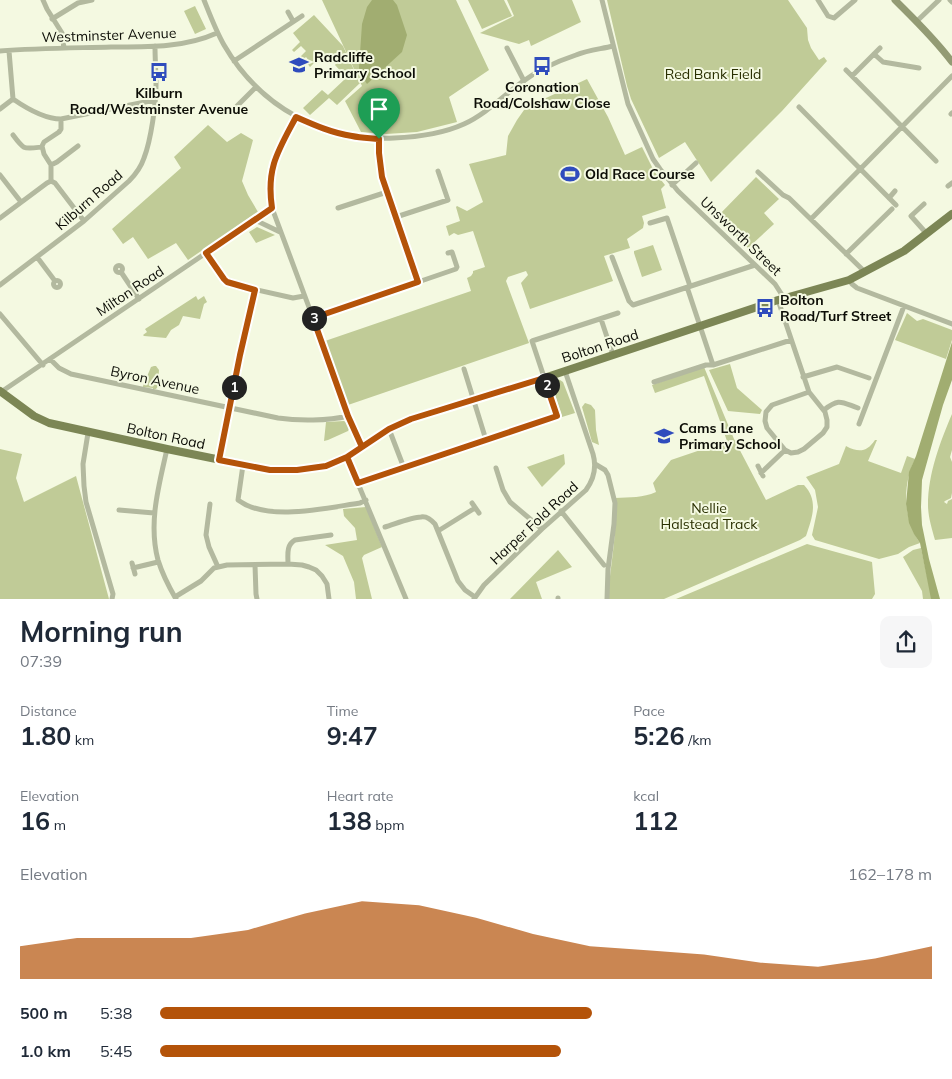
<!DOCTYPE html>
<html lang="en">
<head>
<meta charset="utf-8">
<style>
	body { margin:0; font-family:Mulish,sans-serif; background:#f6f6f7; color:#1f2937; height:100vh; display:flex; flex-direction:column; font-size:19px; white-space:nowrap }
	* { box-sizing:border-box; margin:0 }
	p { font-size:16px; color:#747a83 }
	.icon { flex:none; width:28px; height:28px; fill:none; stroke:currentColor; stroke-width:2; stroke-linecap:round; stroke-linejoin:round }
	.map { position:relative; height:599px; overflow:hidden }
	.details { display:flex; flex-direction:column; background:#fff; flex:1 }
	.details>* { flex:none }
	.pin { position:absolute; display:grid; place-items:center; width:42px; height:42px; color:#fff; margin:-51px -21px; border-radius:50% 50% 50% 0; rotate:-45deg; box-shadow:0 0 5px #0007 }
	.pin .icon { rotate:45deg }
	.km { position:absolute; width:25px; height:25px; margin:-12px; border-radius:50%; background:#222; color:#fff; font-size:14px; line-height:25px; text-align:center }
	.round { display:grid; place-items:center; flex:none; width:52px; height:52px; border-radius:10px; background:#f6f6f7 }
	.head { display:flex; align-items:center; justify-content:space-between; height:85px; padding:0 20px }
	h1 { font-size:28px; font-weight:700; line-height:38px }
	.stats { display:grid; grid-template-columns:repeat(3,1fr); gap:8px; height:85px; padding:5px 20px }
	.stats div { display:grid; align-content:center }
	.stats b { font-size:25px; font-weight:700 }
	.stats small { font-size:14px; font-weight:400 }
	.stats p { font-size:14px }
	.chart { height:140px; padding:10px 20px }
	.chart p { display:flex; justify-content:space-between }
	.chart svg { width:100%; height:90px; margin-top:5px; fill:#b45309; opacity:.7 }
	ul { padding:0 20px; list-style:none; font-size:16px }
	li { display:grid; grid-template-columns:80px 60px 1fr; align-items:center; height:38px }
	li i { height:12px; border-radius:6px; background:#b45309 }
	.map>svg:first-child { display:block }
	.green { fill:#c0cb97 }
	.water { fill:#a1ad71 }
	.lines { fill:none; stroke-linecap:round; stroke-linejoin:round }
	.street { stroke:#b3b99f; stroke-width:5 }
	.secondary { stroke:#939b74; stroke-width:7 }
	.primary { stroke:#7c8655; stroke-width:8 }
	.route-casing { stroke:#fff; stroke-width:10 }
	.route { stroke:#b45309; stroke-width:6 }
	.labels { text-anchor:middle; stroke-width:4; stroke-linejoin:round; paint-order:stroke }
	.street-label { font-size:14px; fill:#0c0d06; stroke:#f4f9e1 }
	.poi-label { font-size:14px; font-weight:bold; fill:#0c0d06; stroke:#f4f9e1; text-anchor:start }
	.park-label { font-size:14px; fill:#292f00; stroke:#f4f9e1 }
</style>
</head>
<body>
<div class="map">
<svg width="952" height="599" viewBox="0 0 952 599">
	<rect width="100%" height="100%" fill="#f4f9e1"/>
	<!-- green -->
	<path class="green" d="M322,0H456L489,70L449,97L457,122L417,132L386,134L361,132L345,101L362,86Z
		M468,0H504L512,16L482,29Z
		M507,0H572L581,22L531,46L529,40L519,44L480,33L514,16Z
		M607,0H788L807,28L808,40L811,48L819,60L824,57L827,61L782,111L711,182L685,142L659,158L631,99L627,86Z
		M195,6L206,29L195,34L184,11Z
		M314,15L343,46L360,83L337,105L329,98L310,115L303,108L322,90L328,95L345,79V76L335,65L338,61L333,56L329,60H317L310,67L307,63L309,61L306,57L298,64L295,62L306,51L301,46L294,52L292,50L300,42L293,33Z
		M587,79L608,117L625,155L642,147L654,171L665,185L661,189L666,208L642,216L644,223L643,228L627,239L630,248L604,256L613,281L530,309L521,283L528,275L526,271L508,277L506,281L529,343L348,405L325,341L471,291L467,278L471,276L473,273V271L485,267L473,231L458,235L454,233L449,236L446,226L460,221L456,207L457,206L467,211L483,202L469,164L506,155L508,136L517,120L524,110L533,104Z
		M208,125L227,142L241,133L253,140L242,181L248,195L258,212L188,260L176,243L148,259L133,237L123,244L112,229L181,168L174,157Z
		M756,177L779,199L764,213L774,224L748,248L717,217Z
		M257,227L275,235L256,243L249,232Z
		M653,245L662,270L642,277L634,253V251Z
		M196,296L198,300L204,296L207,302L204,304L200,319L183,316L179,325L171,330L166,338L144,336L143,335L147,332L145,329Z
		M907,313L917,321L923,319L952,330V340L946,359L895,340Z
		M730,364L737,388L762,410L760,414L728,411L709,370Z
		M154,366H156L159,370L158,385H159L156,389H153V388L143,387V386L151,367Z
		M704,367L734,439L766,500L798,485H804C819,501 812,518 806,536L800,540L664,599H608C610,565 618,532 615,498C630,497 643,498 656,492L653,483L671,460L727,441L704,376L655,393L652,385Z
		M556,379L560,380L563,382L575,413L562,417L551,381Z
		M585,403L591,405L595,410L596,430L599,445L592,442L582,407Z
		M952,414V450L950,457L952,462V493L951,498L945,501L944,502L947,504L948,501L952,499V538L935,540C932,529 928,517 928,505C928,474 940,442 952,414Z
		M344,421L347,423L349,429L348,431L328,440L324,441L326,422Z
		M875,440H877L868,461L901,473L907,456L915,459C902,486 903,518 920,543L909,547L898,554L879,559L815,540L812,535L818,507L815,490L806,477L839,464L846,446C859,453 867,452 875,440Z
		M0,449L22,454L16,478L24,502L76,476L109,599H0Z
		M564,454L565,464L542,487L527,467Z
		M366,507L382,547L364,555L362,558L372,599H356L354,582L343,556L325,545L357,540L355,528L344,516L343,509Z
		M807,544L872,562L875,594L872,599H676Z
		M921,548L932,599H923L922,591L903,557L913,550Z
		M558,550L572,567L536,582L542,599H510Z"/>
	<!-- water -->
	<path class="water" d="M372,0H393L397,5L407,35L402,52L367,84L365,81L359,68L362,24L367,7Z
		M952,342V380L943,405L922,480L921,507L922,525L929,559L940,599H931L920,543L914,534L909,523L906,504L909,472L916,456Z"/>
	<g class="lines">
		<!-- street -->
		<path class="street" d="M43,0L47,9L62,33L64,48
			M204,0C210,15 216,31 224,45C260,107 322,141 394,138C418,137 442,134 464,124C486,114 503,96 522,82C538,70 558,61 576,55C588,50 601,49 613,46
			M602,0L628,104L653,159L660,169L678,191L775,284L784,298
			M818,0L828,16L834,18L855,0
			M950,0L952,2
			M288,12L293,21
			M52,19L78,3L92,0
			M917,21L939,0
			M507,48L524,81
			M0,51C37,48 74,48 111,47C147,47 184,48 217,33
			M9,51L13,99C26,108 44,119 61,119L155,100
			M874,54L883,62L919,68
			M234,61L302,16
			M846,70L936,161
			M852,76L880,48
			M799,107L896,205
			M0,109L13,99
			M237,112V106L256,87
			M951,114L952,113
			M296,117L279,149L272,168L269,186L272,208L313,318L348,416L361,447
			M61,119V129L59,132L44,142L42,146L44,154L51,165V181L55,183L84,221
			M13,135C24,150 23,149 42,147
			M379,139V153L382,177L418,282
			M51,165L57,162L78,146
			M758,172L783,195L789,198L865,272
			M0,175L21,202
			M672,185L696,163
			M948,186L952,183
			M889,198L895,191
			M924,204L911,216L927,234
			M338,208L387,192
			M396,217L448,200L438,171
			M0,218L47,183L51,181
			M811,219L952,76
			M255,220L280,232
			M650,223L667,218L690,286
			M206,253L224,279L231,284L293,298L304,296
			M846,254L892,209
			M37,257L55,281
			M612,257L629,301L633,305L755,265
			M115.5 269a3.5 3.5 0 1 1 7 0a3.5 3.5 0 1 1-7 0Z
			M121,272L139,299
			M849,280L852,284L857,288L952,324
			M53.5 284a3.5 3.5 0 1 1 7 0a3.5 3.5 0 1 1-7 0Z
			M0,285L84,221L129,181C136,174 141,167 144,158C151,140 156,104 156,85C156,72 155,59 155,46
			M687,287L713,365
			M778,300L809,392L825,412L827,420V427L823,433L804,449L798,452L791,453L785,450L767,428L765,421L766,412L772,405L809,392
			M0,314L43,365
			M313,318L456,269L457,267L452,252L448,253
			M601,319L613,355
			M50,359L59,368L71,374L278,418C298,421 328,421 348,416
			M464,369L486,440
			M803,377L837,367L869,378
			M654,382L706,365H713L791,340
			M1,392L206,253L272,208
			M824,410C839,398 841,402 858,408
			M859,424L904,306
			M389,429L404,468
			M88,433L83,464L84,486L86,502L113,594L112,599
			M167,449C159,485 148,523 158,560C162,573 169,587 176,599
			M347,457L406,599
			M219,460L240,355L255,290
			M595,464L605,470L608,475L615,503L614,524L608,569L607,599
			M243,465L238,500C267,522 326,508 360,503L366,500
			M758,466L763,476
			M496,468L503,490L510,502L542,529
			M761,473L785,450
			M358,483L557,416L532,341L618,313
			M472,503L479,513
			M210,504L206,535L209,547L218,567
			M119,510L154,513
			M561,511L604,565
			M385,527C395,524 412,517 421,517C427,516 431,520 435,524L458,581L465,590L475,597
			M438,531L475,508
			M132,563L135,574
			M288,564C288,555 286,545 295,540L331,535
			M255,565L256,594L257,599
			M133,568L158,562
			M175,597L201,581L214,568L227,565L288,564L302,565L309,567L316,570L322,576L327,584L329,599
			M558,598V599
			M474,599L484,585L542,529L586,490C594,479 597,468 593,454L565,371"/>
		<!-- secondary -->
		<path class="secondary" d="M895,0C915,20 935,39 952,62"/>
		<!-- primary -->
		<path class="primary" d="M0,391L34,416L49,423L167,449L270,470H297L325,466L347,457L389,429L416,417L544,378L778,300L849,280L904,251L952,214"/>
	</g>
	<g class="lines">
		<!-- route casing -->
		<g class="route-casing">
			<path id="route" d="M379,139C370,138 361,138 352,136C332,133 314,125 296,117C278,151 266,168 272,208L206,253L224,279L227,282L255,290L240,355L219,460L270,470H297L326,466L347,457L389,429L411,419L544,378L557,416L358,483L347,457L362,447L348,416L313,318L418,282L382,177L379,153V139"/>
		</g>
		<!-- route -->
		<use href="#route" class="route"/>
	</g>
	<!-- icons -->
	<defs>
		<g id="school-bare" transform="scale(1.5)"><path d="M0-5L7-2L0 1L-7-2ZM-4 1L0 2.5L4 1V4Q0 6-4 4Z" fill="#2f4cbd" stroke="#f4f9e1" stroke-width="2.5" paint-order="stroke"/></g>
		<g id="bus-bare" transform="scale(1.5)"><path d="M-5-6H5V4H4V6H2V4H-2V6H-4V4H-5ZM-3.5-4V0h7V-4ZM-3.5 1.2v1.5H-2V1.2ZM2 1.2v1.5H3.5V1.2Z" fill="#2f4cbd" stroke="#f4f9e1" stroke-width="2.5" paint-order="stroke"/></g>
		<g id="stadium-bare" transform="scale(1.5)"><path d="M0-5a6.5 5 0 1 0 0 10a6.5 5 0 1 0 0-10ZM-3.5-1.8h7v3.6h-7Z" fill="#2f4cbd" stroke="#f4f9e1" stroke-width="2.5" paint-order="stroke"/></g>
	</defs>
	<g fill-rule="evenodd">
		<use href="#school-bare" x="299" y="65"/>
		<use href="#bus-bare" x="542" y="66"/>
		<use href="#bus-bare" x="159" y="72"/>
		<use href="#stadium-bare" x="570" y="174"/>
		<use href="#bus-bare" x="765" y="308"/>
		<use href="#school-bare" x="664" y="436"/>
	</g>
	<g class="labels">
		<!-- street labels -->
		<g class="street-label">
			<text transform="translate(109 35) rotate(-2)" y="5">Westminster Avenue</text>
			<text transform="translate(89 200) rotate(-41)" y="5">Kilburn Road</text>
			<text transform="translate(741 236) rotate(44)" y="5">Unsworth Street</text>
			<text transform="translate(130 291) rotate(-34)" y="5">Milton Road</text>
			<text transform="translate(600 346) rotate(-18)" y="5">Bolton Road</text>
			<text transform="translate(155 380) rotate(12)" y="5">Byron Avenue</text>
			<text transform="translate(166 436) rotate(12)" y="5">Bolton Road</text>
			<text transform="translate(534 523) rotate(-43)" y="5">Harper Fold Road</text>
		</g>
		<!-- poi labels -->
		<g class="poi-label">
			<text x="314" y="62">Radcliffe<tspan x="314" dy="16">Primary School</tspan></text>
			<text x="542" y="92" text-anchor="middle">Coronation<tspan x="542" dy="16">Road/Colshaw Close</tspan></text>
			<text x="159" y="98" text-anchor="middle">Kilburn<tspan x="159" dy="16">Road/Westminster Avenue</tspan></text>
			<text x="585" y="179">Old Race Course</text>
			<text x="780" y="305">Bolton<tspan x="780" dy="16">Road/Turf Street</tspan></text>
			<text x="679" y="433">Cams Lane<tspan x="679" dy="16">Primary School</tspan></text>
		</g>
		<!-- park labels -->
		<g class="park-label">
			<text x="713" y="79">Red Bank Field</text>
			<text x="709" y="513">Nellie<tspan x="709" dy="16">Halstead Track</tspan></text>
		</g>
	</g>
</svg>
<div class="pin" style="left:379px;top:139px;background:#1e9e55"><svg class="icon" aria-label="arrive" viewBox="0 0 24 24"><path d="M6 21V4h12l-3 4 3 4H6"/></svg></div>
<b class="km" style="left:234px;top:387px">1</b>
<b class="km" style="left:547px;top:385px">2</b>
<b class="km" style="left:314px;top:318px">3</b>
</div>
<section class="details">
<div class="head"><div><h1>Morning run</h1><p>07:39</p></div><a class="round"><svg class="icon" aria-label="share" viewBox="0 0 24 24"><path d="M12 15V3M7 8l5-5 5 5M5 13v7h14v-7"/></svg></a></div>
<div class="stats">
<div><p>Distance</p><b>1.80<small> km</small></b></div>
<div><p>Time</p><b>9:47</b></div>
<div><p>Pace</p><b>5:26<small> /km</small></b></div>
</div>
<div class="stats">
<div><p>Elevation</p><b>16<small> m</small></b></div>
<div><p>Heart rate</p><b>138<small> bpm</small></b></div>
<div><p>kcal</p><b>112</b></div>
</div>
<div class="chart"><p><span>Elevation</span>162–178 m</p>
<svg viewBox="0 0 160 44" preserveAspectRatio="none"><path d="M0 44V28L10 24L20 24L30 24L40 20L50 12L60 6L70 8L80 14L90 22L100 28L110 30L120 32L130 36L140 38L150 34L160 28V44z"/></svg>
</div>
<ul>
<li><b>500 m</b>5:38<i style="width:56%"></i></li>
<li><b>1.0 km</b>5:45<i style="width:52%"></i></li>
</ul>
</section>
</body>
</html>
